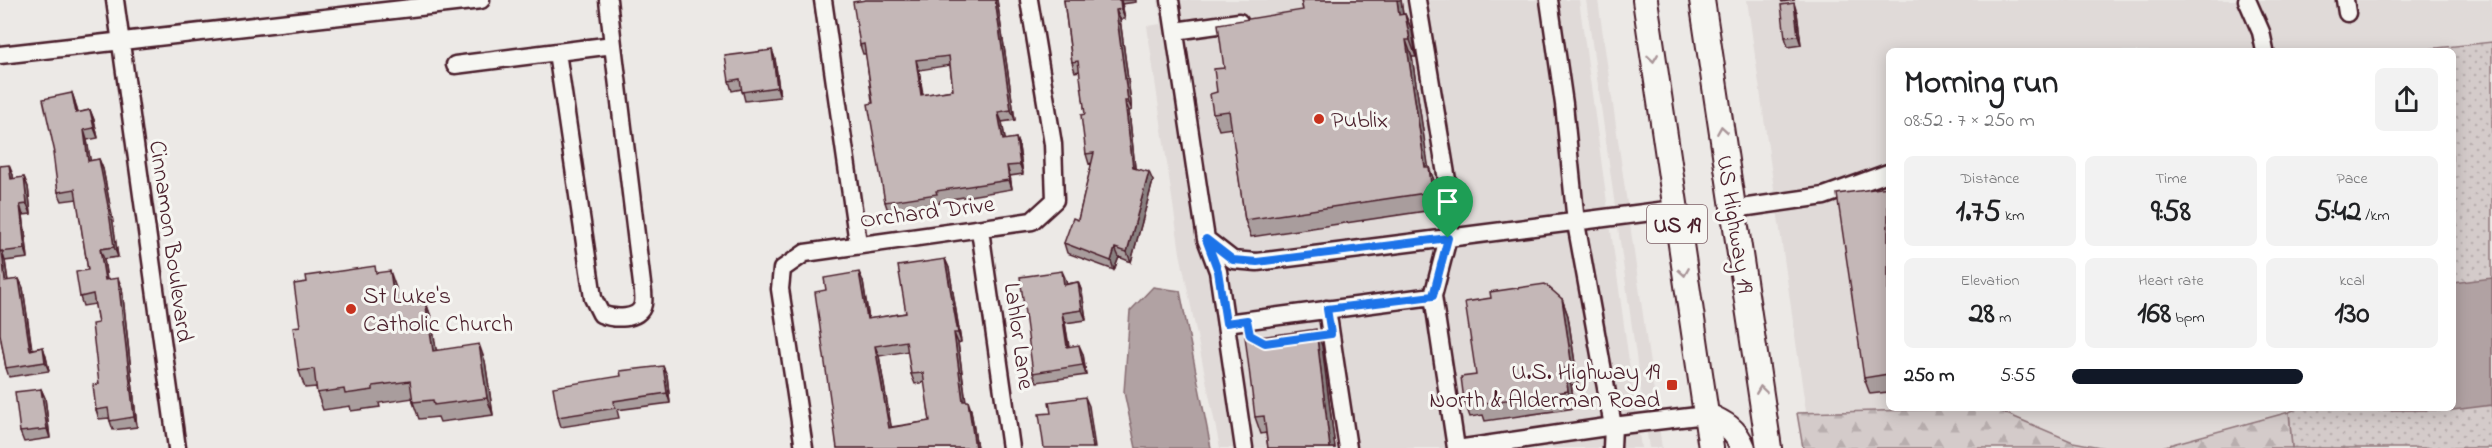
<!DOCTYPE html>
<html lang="en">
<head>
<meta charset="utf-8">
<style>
	body { margin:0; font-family:"Indie Flower",sans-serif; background:#f2f2f2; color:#202124; height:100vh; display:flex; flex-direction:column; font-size:22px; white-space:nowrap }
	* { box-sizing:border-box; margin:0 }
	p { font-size:20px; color:#757577 }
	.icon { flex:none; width:33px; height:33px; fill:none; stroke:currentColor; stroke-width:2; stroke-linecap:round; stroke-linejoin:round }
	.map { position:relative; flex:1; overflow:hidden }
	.drawer { position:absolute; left:1886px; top:48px; width:570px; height:363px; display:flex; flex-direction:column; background:#fff; border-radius:9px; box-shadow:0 3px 15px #0003 }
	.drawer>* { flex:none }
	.pin { position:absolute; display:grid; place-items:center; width:51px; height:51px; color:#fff; margin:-62px -26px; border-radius:50% 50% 50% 0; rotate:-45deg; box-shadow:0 0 6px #0007 }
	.pin .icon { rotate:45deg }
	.round { display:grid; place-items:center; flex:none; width:63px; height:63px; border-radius:9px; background:#f2f2f2 }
	.head { display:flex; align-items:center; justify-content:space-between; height:102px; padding:0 18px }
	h1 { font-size:33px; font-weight:700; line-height:45px }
	.stats { display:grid; grid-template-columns:repeat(3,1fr); gap:9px; height:102px; padding:6px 18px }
	.stats div { display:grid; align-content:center; border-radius:9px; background:#f2f2f2; text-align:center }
	.stats b { font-size:30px; font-weight:700 }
	.stats small { font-size:16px; font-weight:400 }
	.stats p { font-size:16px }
	ul { padding:0 18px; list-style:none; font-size:20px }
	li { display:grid; grid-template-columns:96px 72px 1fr; align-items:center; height:45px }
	li i { height:15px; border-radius:8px; background:#111827 }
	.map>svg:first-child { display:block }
	.built { fill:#e0dad8 }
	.grass { fill:url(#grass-dots); stroke:#8f757a; stroke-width:1.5 }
	.forest { fill:url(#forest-firs); stroke:#8f757a; stroke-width:1.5 }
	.water { fill:#b1a2a3; stroke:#886e73; stroke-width:1.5 }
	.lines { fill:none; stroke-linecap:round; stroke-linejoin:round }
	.minor-casing { stroke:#4a1f2b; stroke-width:21 }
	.highway-casing { stroke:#4a1f2b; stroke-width:28 }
	.minor { stroke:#f6f6f2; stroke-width:16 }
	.highway { stroke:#f6f6f2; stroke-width:24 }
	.wall { fill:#a99d9d; stroke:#4a1f2b; stroke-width:1.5; fill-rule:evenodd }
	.shaded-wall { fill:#898080; stroke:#4a1f2b; stroke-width:1.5 }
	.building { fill:#c4b7b7; stroke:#4a1f2b; stroke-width:1.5; fill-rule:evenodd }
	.oneway { stroke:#a99598 }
	.route-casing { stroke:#fff; stroke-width:12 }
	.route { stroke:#1a73e8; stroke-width:8 }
	.poi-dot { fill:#c8321e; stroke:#f6f6f2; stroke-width:2 }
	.labels { text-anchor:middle; stroke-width:6; stroke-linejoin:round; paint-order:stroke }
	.shield { fill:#f6f6f2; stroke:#7e6067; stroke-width:1.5 }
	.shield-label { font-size:22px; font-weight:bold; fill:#4a1f2b }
	.poi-label { font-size:24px; fill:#4a1f2b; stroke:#f6f6f2; text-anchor:start }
	.street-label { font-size:24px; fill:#4a1f2b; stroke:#f6f6f2 }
</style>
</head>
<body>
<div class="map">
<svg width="2492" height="448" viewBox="0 0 2492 448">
	<defs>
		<pattern id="grass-dots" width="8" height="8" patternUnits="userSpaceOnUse" patternTransform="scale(1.5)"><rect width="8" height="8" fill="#d4cbca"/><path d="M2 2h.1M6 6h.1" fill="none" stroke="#b8aeae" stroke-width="1.8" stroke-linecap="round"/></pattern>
		<pattern id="forest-firs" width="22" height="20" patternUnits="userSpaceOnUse" patternTransform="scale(1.5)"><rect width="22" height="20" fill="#d4cbca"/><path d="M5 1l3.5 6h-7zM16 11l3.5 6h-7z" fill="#b8aeae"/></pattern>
	</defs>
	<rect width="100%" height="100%" fill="#ece9e6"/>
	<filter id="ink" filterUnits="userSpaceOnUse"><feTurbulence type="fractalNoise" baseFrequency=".0167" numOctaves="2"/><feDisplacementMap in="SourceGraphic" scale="12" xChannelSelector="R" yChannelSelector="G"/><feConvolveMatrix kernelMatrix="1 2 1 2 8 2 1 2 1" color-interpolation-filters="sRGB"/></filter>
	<g filter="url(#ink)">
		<!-- built -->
		<path class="built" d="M1158,0H1579L1641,448H1220L1180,253L1147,26L1161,24Z
			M1586,0H1598L1662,448H1649Z
			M1747,0H2492V42L2409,51H1888V408H1953L1806,412Z
			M1993,408H2298L2158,448H2105L2073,442Z"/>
		<!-- grass -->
		<path class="grass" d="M2492,42V448H2292L2289,412L2298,408H2452V51H2409Z"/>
		<!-- forest -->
		<path class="forest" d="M1993,408L2073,442L2105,448H1803L1797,413Z
			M2289,412L2292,448H2158Z"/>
		<!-- water -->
		<path class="water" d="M2492,278V405L2453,410H2362V408H2452L2453,283Z
			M1153,287L1180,291L1211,448H1136L1124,392L1130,311Z"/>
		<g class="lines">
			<!-- minor casing -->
			<g class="minor-casing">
				<path id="minor" d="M115,0L177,448
					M823,0L858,243
					M1170,0L1200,200L1206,239L1218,271L1244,448
					M1417,0L1449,192L1451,215L1448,238L1675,209
					M2247,0L2261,32L2265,51
					M2345,0L2347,13
					M1175,31L1239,22
					M557,52L593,298L601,314C613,319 640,321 643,304C644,298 643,290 642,284L613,45
					M0,55L481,0
					M455,65L613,45L608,0
					M1734,209L1824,196L1888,173
					M980,230L1011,448
					M1206,239L1233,260L1257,262L1448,238L1433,296L1456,448
					M1327,309L1348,448
					M1226,323L1433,296
					M804,448L780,289L782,269L805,253L1032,221L1055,200L1053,144L1029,0
					M1464,448L1613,426L1576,223L1564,104L1549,0
					M1612,448L1613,426L1706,415"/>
			</g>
			<!-- highway casing -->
			<g class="highway-casing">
				<path id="highway" d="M1645,0L1711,448
					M1702,0L1769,448
					M1706,415C1724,423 1736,429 1743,448"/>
			</g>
			<!-- minor -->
			<use href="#minor" class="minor"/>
			<!-- highway -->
			<use href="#highway" class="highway"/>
		</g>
		<!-- wall -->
		<path class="wall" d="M866,0H997L1015,120L1002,122L1005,140L1016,138L1019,147L1023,174L1010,176L1012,189L940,201V203L888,211L885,202L866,54H863L860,45ZM950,65L953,90L923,95L919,70Z
			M1064,0H1136V2L1122,4L1125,19H1120L1132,110L1129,111L1135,168L1153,181L1131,262L1119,257L1114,270L1067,253L1064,243L1078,220L1092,163L1089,164L1086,154L1085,114L1080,71L1075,72L1072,62Z
			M1301,0H1401L1403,14H1405L1412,31L1416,57H1412L1428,167L1435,183L1439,209L1251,237L1245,220L1232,128L1219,130L1213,113L1217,92L1224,68L1303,10Z
			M1781,0H1795L1782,2Z
			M1797,13L1801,45L1788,47L1785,37Z
			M772,50L775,59L780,97L745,101L742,89L732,91L729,81Z
			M72,93L75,102L78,113L90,110L94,120L98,138L87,140L90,161L99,159L103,169L112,216L118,257L104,259L107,280L122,288L137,427L113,430L109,418L99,419L96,410L99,384L98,323L95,304L83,306L80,297L88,270L77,199L62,201L58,192L55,153Z
			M0,166L13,175V179L24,177L28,187L31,214L23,215L28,258L5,261L8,281L19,279L23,288L32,349L43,347L46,357L49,371L9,377L6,368L0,334Z
			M1888,187V392L1870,394L1864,378Z
			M945,259L949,268L961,342L958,343L966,401L971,410L977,448H837L826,290L863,281L869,319L906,313ZM908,351L911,374L915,384L925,382L930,421L891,427L879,356Z
			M377,273L396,288L398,304L425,300L431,317L436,350L485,361L493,415L440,422L438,417L419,419L413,402V398L379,403L380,407L351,411L350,406L323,410L317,393L316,387L305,388L299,371Z
			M1066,280V284L1078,282L1082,292L1086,320L1065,323L1069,346L1083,354L1086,375L1037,382L1033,373Z
			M1562,299L1568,316L1578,384L1571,385L1575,408L1485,421L1483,415L1470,417L1464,400L1476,375Z
			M1322,346L1335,448H1268L1266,433L1261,434L1255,417Z
			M667,375L670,403L617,410L619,418L561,427L558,417Z
			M41,389L45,398L50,438L24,442L20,432Z"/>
		<!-- shaded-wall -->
		<path class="shaded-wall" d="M995,0H997L1015,120L1011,110Z
			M1120,0H1121L1122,4L1125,19L1121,9Z
			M1397,0H1401L1405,31L1399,15Z
			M1794,3L1797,13L1801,45L1798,36Z
			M1116,10L1120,19L1132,110L1128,101Z
			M1405,14L1412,31L1416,57L1410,40Z
			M1406,40L1412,57L1431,184L1425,167Z
			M772,50L775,59L780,97L777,87Z
			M916,60L919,70L924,105L921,95Z
			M72,93L75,102L80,123L76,113Z
			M1125,101L1129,111L1136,177L1133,168Z
			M90,110L94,120L98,138L94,128Z
			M998,112L1002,122L1007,149L1003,140Z
			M84,130L87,140L92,170L88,161Z
			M1016,138L1019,147L1023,174L1020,165Z
			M99,159L103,169L112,216L118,257L114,247Z
			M9,165L13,175L14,188L11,179Z
			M1007,166L1010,176L1012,189L1009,180Z
			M1429,167L1435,183L1439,209L1432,192Z
			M1149,172L1153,181L1131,262L1127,252Z
			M24,177L28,187L31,214L27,204Z
			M20,205L23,215L28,258L25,249Z
			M1115,248L1119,257L1114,270L1111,261Z
			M100,249L104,259L108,290L105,280Z
			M2,251L5,261L9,290L5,281Z
			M945,259L949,268L961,342L958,333Z
			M390,271L396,288L401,322L395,305Z
			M1062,271L1066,280L1068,294L1064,285Z
			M859,272L863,281L870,329L867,319Z
			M118,278L122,288L137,427L134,417Z
			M19,279L23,288L33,359L30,350Z
			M1078,282L1082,292L1086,320L1082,310Z
			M1562,299L1568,316L1578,384L1572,367Z
			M425,300L431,317L439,368L433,351Z
			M1062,313L1065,323L1070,356L1067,347Z
			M1316,329L1322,346L1335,448H1330Z
			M954,333L958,343L967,411L963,401Z
			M479,344L485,361L493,415L487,398Z
			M1079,345L1083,354L1086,375L1083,365Z
			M875,346L879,356L893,437L889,428Z
			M43,347L46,357L49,371L45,362Z
			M663,366L667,375L670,403L667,393Z
			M1565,368L1571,385L1575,408L1568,391Z
			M41,389L45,398L50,438L47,429Z
			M1085,397L1089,406L1095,448H1093Z
			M968,401L971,410L977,448H975Z"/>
		<!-- building -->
		<path class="building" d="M866,0H995L1011,110L998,112L1003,140L1016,138L1020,165L1007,166L1009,180L936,191L937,194L885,202L868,104L873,103L864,44L860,45L853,2ZM949,56L953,90L921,95L916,60Z
			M1064,0H1120L1121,9L1116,10L1128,101H1125L1133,168L1149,172L1127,252L1115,248L1111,261L1064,243L1073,218L1078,220L1094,153L1086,154L1081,115L1085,114L1078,61L1072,62Z
			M1301,0H1397L1399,15L1405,14L1410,40H1406L1425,167H1429L1432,192L1245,220L1229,111L1213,113L1210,94L1217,92L1214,69L1224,68L1218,24L1303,10Z
			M1794,3L1798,36L1785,37L1781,5Z
			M772,50L777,87L742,92L740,79L729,81L725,56Z
			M72,93L76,113L90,110L94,128L84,130L88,161L99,159L108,206L114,247L100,249L105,280L118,278L134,417L110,421L108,408L96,410L93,385L99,384L92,324L98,323L93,294L80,297L76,272L88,270L75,189L58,192L53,153H55L43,99Z
			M9,165L11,179L24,177L27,204L20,205L25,249L0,252V166Z
			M1888,187V374L1864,378L1837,194Z
			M2,251L5,281L19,279L30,350L43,347L45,362L6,368L0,334V252Z
			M945,259L958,333H954L963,401H968L975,448H837L815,292L826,290L824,278L859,272L867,319L906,313L898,266ZM906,341L911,374L923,373L930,421L889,428L875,346Z
			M375,266L376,273L390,271L395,305L425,300L433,351L479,344L487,398L434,405L433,400L413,402L410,381L373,386V390L345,394L344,389L317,393L314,369L299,371L293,327L300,326L294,284L307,282L306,276Z
			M1062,271L1064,285L1078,282L1082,310L1062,313L1067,347L1079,345L1083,365L1033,373L1020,277Z
			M1545,284L1562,299L1572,367L1565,368L1568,391L1479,404L1478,398L1464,400L1461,377L1476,375L1465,302L1491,298L1490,292Z
			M1316,329L1330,448H1268L1264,416L1255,417L1245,336L1260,337Z
			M663,366L667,393L614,401L615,408L558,417L553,387L621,376L620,371Z
			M41,389L47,429L20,432L15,392Z
			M1085,397L1093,448H1044L1039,414L1051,413L1049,402Z"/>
		<!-- one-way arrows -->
		<defs><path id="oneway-chevron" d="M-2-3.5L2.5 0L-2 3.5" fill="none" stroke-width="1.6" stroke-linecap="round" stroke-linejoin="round" transform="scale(1.5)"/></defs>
		<g class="oneway">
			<use href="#oneway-chevron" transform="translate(1653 58) rotate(82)"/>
			<use href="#oneway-chevron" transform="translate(1722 130) rotate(-99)"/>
			<use href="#oneway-chevron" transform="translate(1684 272) rotate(81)"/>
			<use href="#oneway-chevron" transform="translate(1761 390) rotate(-98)"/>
		</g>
	</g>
	<g class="lines" filter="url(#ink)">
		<!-- route casing -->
		<g class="route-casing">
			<path id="route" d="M1448,238L1433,296L1327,309L1331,334L1265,343L1250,335L1247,320L1226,323L1218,271L1206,239L1233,260L1257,262Z"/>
		</g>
		<!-- route -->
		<use href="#route" class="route"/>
	</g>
	<!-- markers -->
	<g class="poi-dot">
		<circle cx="1319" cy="119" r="6"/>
		<circle cx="351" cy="309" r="6"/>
		<rect x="1666" y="379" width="12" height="12" rx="3"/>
	</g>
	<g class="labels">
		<!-- shield labels -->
		<rect class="shield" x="1647" y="205" width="60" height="38" rx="4.5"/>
		<g class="shield-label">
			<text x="1677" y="232">US 19</text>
		</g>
		<!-- poi labels -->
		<g class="poi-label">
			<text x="1331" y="127">Publix</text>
			<text x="363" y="303">St Luke's<tspan x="363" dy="28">Catholic Church</tspan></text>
			<text x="1660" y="379" text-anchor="end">U.S. Highway 19<tspan x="1660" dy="28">North &amp; Alderman Road</tspan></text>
		</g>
		<!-- street labels -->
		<g class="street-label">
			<text transform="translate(927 211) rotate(-7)" y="8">Orchard Drive</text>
			<text transform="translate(1736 224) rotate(81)" y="8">US Highway 19</text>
			<text transform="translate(172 241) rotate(82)" y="8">Cinnamon Boulevard</text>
			<text transform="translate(1020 336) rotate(82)" y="8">Lahlor Lane</text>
		</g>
	</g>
</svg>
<div class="pin" style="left:1448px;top:238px;background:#1e9e55"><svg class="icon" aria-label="arrive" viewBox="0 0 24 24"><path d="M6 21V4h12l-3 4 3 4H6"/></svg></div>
<section class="drawer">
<div class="head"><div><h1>Morning run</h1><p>08:52 · 7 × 250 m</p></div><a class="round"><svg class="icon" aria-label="share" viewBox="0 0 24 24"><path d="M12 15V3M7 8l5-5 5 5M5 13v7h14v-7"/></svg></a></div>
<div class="stats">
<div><p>Distance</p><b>1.75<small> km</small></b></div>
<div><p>Time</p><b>9:58</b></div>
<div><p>Pace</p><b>5:42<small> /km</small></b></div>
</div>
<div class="stats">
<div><p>Elevation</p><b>28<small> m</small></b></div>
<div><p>Heart rate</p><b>168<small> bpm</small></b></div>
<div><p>kcal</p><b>130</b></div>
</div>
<ul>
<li><b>250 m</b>5:55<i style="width:63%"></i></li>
</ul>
</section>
</div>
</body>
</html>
